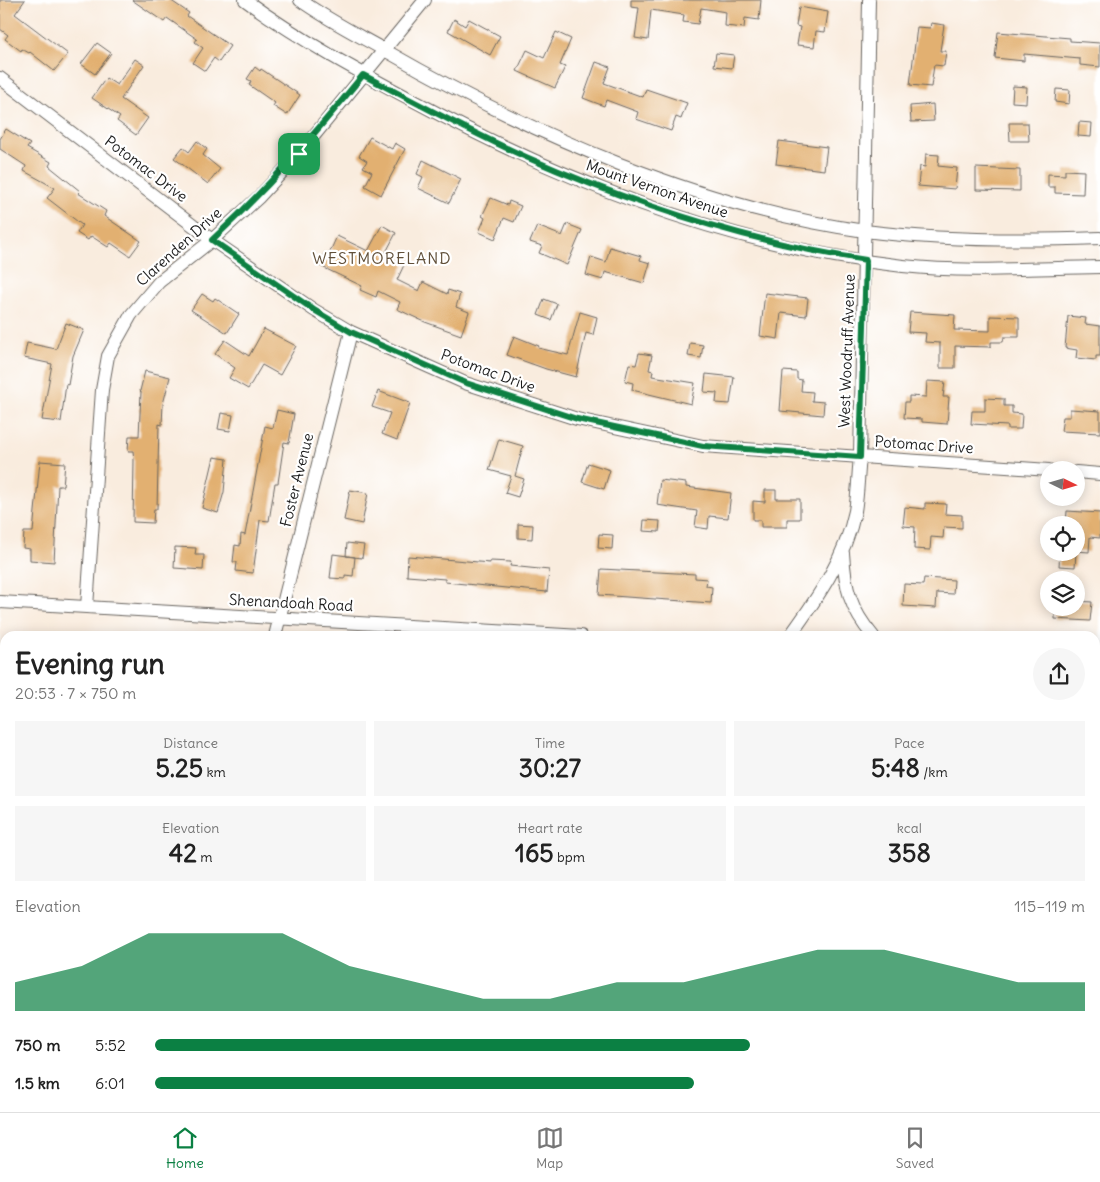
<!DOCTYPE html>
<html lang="en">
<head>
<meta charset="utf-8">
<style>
	body { margin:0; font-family:Delius,sans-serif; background:#f6f6f6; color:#222; height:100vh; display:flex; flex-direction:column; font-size:19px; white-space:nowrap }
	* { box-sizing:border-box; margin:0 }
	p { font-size:16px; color:#767676 }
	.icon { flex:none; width:28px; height:28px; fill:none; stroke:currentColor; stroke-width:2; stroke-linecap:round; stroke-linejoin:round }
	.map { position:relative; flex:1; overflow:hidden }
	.details { position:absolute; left:0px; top:631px; width:1100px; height:481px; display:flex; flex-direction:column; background:#fff; border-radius:15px 15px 0 0; box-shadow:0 2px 12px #0003 }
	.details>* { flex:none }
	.needle { width:32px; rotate:95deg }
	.tools { position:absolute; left:1040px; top:461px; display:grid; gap:10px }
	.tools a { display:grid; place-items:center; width:45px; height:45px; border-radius:50%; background:#fff; box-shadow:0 2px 12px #0003; font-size:25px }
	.pin { position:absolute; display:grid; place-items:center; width:42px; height:42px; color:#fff; margin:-21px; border-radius:10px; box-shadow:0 2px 8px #0006 }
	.round { display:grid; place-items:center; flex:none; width:52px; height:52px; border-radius:26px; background:#f6f6f6 }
	.summary { display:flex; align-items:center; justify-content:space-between; height:85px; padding:0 15px }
	h1 { font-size:28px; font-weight:700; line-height:38px }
	.metrics { display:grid; grid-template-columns:repeat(3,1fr); gap:8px; height:85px; padding:5px 15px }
	.metrics div { display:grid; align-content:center; border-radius:0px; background:#f6f6f6; text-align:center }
	.metrics b { font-size:25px; font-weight:700 }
	.metrics small { font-size:14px; font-weight:400 }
	.metrics p { font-size:14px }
	.chart { height:140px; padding:10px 15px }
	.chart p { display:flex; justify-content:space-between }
	.chart svg { width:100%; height:90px; margin-top:5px; fill:#0b8043; opacity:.7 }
	ul { padding:0 15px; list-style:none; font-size:16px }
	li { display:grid; grid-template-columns:80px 60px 1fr; align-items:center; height:38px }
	li i { height:12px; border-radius:6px; background:#0b8043 }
	.tab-bar { display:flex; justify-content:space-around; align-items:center; height:70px; border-top:1px solid #e0e0e0; background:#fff; font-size:14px; color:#767676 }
	.tab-bar a { display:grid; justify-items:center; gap:2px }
	.tab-bar .active { color:#0b8043 }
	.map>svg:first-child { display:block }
	.building { fill:#e2b071 }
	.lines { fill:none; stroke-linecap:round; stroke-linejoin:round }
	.minor-casing { stroke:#696560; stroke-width:14 }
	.tertiary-casing { stroke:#696560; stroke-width:17 }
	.minor { stroke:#fff; stroke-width:12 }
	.tertiary { stroke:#fff; stroke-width:15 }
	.route-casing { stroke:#fff; stroke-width:10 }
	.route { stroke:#0b8043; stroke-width:6 }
	.labels { text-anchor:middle; stroke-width:4.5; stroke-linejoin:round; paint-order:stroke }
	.street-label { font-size:15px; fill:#1c1c1c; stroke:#fff }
	.neighbourhood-label { font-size:16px; letter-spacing:1px; fill:#61503a; stroke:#fff }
</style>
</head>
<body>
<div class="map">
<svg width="1100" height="1112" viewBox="0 0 1100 1112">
	<rect width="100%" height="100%" fill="#fff"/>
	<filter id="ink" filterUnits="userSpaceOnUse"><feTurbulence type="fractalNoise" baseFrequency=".02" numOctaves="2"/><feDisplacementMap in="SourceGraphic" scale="10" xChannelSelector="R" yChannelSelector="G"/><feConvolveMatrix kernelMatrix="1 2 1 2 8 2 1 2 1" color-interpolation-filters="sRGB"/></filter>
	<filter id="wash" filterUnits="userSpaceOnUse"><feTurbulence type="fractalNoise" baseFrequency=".0096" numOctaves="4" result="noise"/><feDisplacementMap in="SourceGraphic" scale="20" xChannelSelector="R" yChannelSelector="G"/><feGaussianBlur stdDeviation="1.12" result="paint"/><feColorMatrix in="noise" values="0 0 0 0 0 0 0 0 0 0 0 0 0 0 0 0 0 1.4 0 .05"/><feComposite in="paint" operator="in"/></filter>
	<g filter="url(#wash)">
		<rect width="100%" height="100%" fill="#f9ecde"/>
		<g id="blocks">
			<!-- building -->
			<path class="building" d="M0,0H25L15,14L68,54L54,71L30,52L29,53L22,49L21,51L5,39L8,35L0,29Z
				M132,0H170L189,13L187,16L230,46L219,62L214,58L205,71L193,63L203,48L195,42L197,39L167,18L164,22Z
				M631,0H761L759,20L745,18L744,28L725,26L726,12L701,8L698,24L683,22L684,15L651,10L648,40L635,38L639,8L631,7Z
				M799,7L828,12L825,32L816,31L814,47L797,45L800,27L796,26Z
				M454,19L465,26L469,19L500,36L490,55L448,31Z
				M931,23L944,25L940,51H946L944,66L934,65L931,87L910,85L917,27L930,28Z
				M556,32L571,39L560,65L565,67L555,88L517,71L527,50L544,58Z
				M998,32L1070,38V41L1100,43V67L1080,65V59L1024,54V61L995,58Z
				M97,43L111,53L95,74L81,64Z
				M716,53L734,55L732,68L714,66Z
				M135,59L144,65L121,99L148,118L136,135L117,121L120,117L92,98L106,78L117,85Z
				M596,62L610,67L604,83L643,97L646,89L687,103L681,119L676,117L671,131L636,119L638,112L606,100L604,106L583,98Z
				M255,67L260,71L261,69L300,95L287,115L273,106L275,103L249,85L251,81L247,79Z
				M1013,86L1027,87L1026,103L1012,102Z
				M1056,89L1070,90L1069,104L1055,102Z
				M933,104L934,121L911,122L910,106Z
				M1079,122L1092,123L1091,137L1078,136Z
				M1009,123H1028L1029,141H1010Z
				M6,129L30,144L27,148L51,162L49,166L80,191L78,193L106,211L104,216L141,241L130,256L111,243L108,247L91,236L88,240L77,233L82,225L47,198L55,188L24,171L26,166L0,149V139Z
				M370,137L392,149L395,143L405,149L381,195L365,186L372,172L363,167L367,161L359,156Z
				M197,141L207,149L203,155L220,169L208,184L174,158L183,147L189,152Z
				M779,141L827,147L824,170L776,164Z
				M926,154L939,155L938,166L957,168L955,189L918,186L920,166L925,167Z
				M423,160L461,179L449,203L418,188L423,177L417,174Z
				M976,168L1020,170V191L976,190Z
				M1065,170L1084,171L1083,194L1055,193V187H1048V174L1065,175Z
				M491,198L508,205L509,201L521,206L514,222L504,218L495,239L479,232L485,218L482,216Z
				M567,224L582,230L567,265L539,253L542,246L530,242L537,226L562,236Z
				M382,225L396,233L384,256L404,265L397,280L419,291L423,282L447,294L448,290L460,294L456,307L469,312L461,335L425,322L397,309L400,302L378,291L376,297L360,290L362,286L318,265L325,252L329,254L337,236L368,251Z
				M610,247L641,256L640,260L650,263L644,283L605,272L603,280L586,275L591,257L606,262Z
				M765,293L808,298L806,316L781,313L778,339L760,336Z
				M202,294L213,301L215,298L239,314L227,333L191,310Z
				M544,299L557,304L551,320L538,315Z
				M580,312L597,317L593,335L586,333L576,377L546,369L507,355L514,336L539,346L538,348L568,355Z
				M910,312L955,315L954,330L990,331V316L1019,317V337H1004L1003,342H991V347L955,346V368H940V343L925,342L926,333L908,332Z
				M1068,316L1086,318L1085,324L1100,326V356H1096V360L1076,358L1077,350L1065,348Z
				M66,323L84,330L73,356L68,385L66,384L61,422L42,420L52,364L24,358L27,343L56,349Z
				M264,329L296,346L280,375L262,365L248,389L229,378L235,368L215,354L225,340L249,356Z
				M690,343L703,345L701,358L688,356Z
				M639,353L652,355L649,370L653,371L652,376L695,383L691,404L632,390L633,383L625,381L629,364L636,365Z
				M145,371L170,377L163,404L162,425L159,424L157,509H154L153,523L133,522L134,460L133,451H128L129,436H139L141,392L140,391Z
				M783,371L797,372V379L802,380L801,391L813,392L812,401L824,402L823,415L780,411Z
				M706,374L734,377L730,404L716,403L717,393L704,392Z
				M927,381L945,382L943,397H949L947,424L922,422V419L904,418L905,402H909V396L926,397Z
				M378,391L410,403L397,440L382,434L390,413L372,407Z
				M985,398L1004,399V406H1012V413L1022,414L1021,429H1008V426L971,424L972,411H985Z
				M1070,409L1100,411V433L1061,431L1063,417H1070Z
				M277,410L294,414L289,443L284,442L278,483H275L269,521L260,520L253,573L236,571L237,562H233L235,545L240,546L241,534L245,535L265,426L273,428Z
				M221,413L233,415L230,431L218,429Z
				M499,439L523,446L515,476L524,479L518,497L505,493L511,476L489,470Z
				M214,457L227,459L224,492L218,513L202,508Z
				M40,461L65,463L63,486H58L54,562L30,560V549L23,548L24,532H33Z
				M588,463L610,470L604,489L582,482Z
				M660,480L686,483V487L731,493L728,518L709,516L708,529L695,527L697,511L657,505Z
				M350,490L368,493L362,524L344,520Z
				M765,490H776V499H800V519H787V527H761V520H753V501L765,502Z
				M925,503L946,504L945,514L962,515V528L944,527L943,538L931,537L930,550L914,549L915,527L903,526L905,507L925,509Z
				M1067,511L1100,513V538L1090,537L1089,552L1076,551V525H1066Z
				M644,520L660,521L659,532L643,531Z
				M518,524L533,525L532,539L518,538Z
				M599,534L613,535L612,549L598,548Z
				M347,543L364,545L362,558L346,556Z
				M175,547L196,548L195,555H204L203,570L174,568Z
				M1060,552H1076L1075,567L1059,566Z
				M333,554L355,557L353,576L345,575V579L330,578Z
				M408,556L490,563V561L511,562L510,566L549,570L547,592L445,582V579L407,576Z
				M601,569L695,574V578L707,579L706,586L712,587L711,603L599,595Z
				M924,578L954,580L953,594L937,593L936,608L903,606L904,584L923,585Z
				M1076,601L1092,602L1090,621L1055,619V608H1076Z"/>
		</g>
	</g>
	<g filter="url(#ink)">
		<use href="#blocks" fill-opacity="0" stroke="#696560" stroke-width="1"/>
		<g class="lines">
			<!-- minor casing -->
			<g class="minor-casing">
				<path id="minor" d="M245,0C300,40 359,72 418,103C568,184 733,247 903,266C968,273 1034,268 1100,267
					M300,0C328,20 358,35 388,52C529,133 703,209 865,231C943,241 1022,241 1100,238
					M0,78L212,240L314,310L351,332L465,383L577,419L703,446L1049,470
					M1076,472L1100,474
					M843,553C845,588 850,609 873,636
					M0,602L581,636
					M87,607L102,390L108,356L131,315L159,282L212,240L259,197L299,154L425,0
					M275,636L351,332
					M790,636C818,597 845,559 855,511C858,493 858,475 860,457L869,0
					M1095,668L1100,669
					M0,993H5
					M1095,1060H1100
					M235,1112V1108
					M679,1112V1108"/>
			</g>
			<!-- tertiary casing -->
			<g class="tertiary-casing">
				<path id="tertiary" d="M0,794H5
					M1095,861L1100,862"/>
			</g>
			<!-- minor -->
			<use href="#minor" class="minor"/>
			<!-- tertiary -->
			<use href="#tertiary" class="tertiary"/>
		</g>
	</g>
	<g class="lines" filter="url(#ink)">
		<!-- route casing -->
		<g class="route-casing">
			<path id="route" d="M363,75C417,103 470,132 526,157C635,205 748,242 866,260L860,457L703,446L577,419L466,383L351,332L314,310L212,240C269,187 314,135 363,75Z"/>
		</g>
		<!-- route -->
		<use href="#route" class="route"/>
	</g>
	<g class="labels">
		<!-- street labels -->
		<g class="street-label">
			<text transform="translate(146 169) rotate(37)" y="5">Potomac Drive</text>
			<text transform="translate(657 189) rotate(19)" y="5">Mount Vernon Avenue</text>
			<text transform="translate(179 247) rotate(-42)" y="5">Clarenden Drive</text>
			<text transform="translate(847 351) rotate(-88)" y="5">West Woodruff Avenue</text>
			<text transform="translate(488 371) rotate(20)" y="5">Potomac Drive</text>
			<text transform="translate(924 445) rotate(4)" y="5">Potomac Drive</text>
			<text transform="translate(297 480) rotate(-76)" y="5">Foster Avenue</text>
			<text transform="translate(291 603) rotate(3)" y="5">Shenandoah Road</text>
		</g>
		<!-- neighbourhood labels -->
		<g class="neighbourhood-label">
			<text x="382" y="264">WESTMORELAND</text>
		</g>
	</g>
</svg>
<div class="tools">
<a><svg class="needle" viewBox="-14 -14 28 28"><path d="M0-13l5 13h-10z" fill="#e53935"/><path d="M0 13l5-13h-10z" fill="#767676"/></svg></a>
<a><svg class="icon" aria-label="locate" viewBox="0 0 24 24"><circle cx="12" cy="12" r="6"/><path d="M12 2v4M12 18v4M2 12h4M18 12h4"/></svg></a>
<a><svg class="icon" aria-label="layers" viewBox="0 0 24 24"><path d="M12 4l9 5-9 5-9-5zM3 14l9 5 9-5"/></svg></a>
</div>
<div class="pin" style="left:299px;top:154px;background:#1e9e55"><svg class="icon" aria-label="arrive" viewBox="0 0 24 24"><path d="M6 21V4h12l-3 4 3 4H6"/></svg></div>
<section class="details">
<div class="summary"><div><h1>Evening run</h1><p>20:53 · 7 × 750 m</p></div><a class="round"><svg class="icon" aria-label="share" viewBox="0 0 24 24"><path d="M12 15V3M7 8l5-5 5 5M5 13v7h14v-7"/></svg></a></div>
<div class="metrics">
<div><p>Distance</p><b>5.25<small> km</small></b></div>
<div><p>Time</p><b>30:27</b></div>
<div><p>Pace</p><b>5:48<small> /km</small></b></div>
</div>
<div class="metrics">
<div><p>Elevation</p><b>42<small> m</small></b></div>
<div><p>Heart rate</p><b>165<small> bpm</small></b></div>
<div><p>kcal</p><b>358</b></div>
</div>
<div class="chart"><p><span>Elevation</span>115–119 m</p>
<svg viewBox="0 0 160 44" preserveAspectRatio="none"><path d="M0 44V30L10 22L20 6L30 6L40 6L50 22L60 30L70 38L80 38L90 30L100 30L110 22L120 14L130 14L140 22L150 30L160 30V44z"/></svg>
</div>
<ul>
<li><b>750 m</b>5:52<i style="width:64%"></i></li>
<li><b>1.5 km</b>6:01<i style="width:58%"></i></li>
</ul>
</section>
</div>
<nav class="tab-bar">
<a class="active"><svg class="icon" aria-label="home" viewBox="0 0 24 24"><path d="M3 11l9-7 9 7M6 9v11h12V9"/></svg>Home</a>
<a><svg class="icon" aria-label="map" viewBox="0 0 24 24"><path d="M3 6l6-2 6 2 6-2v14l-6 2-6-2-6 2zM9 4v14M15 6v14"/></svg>Map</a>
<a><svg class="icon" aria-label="saved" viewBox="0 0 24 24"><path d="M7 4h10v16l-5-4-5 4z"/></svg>Saved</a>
</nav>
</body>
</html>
